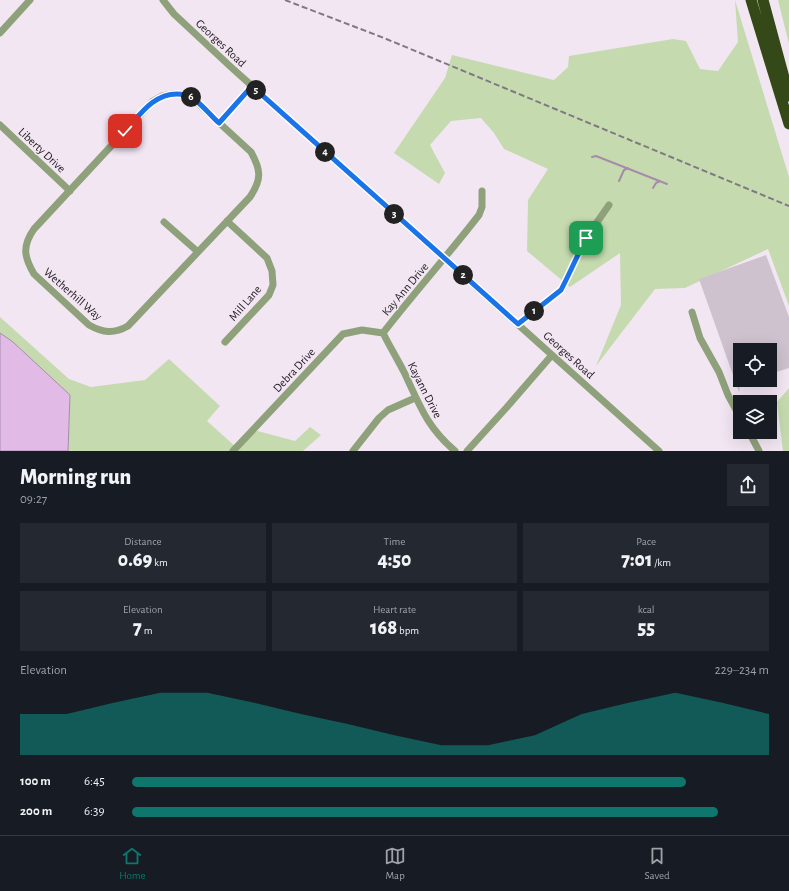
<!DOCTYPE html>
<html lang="en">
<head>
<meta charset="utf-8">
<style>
	body { margin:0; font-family:"Alegreya Sans",sans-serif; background:#242831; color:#f1f3f6; height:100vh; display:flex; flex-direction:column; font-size:15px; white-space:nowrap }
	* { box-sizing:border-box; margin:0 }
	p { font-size:13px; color:#9ea1a6 }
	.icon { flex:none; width:22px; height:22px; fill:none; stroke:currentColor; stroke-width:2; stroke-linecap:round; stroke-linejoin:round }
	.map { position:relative; height:451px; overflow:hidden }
	.panel { display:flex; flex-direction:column; background:#171b24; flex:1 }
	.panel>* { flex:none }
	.controls { position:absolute; left:733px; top:343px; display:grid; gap:8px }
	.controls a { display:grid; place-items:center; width:44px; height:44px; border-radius:0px; background:#171b24; box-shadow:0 4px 16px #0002; font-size:20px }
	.pin { position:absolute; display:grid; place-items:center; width:34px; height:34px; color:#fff; margin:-17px; border-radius:8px; box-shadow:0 2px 6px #0006 }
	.km { position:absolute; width:20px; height:20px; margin:-10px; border-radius:50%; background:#222; color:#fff; font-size:11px; line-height:20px; text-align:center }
	.round { display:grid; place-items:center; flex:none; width:42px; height:42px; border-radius:0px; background:#242831 }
	.summary { display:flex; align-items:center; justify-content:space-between; height:68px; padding:0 20px }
	h1 { font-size:22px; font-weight:800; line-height:30px }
	.figures { display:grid; grid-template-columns:repeat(3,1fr); gap:6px; height:68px; padding:4px 20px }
	.figures div { display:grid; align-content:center; border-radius:0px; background:#242831; text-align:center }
	.figures b { font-size:20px; font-weight:800 }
	.figures small { font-size:11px; font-weight:400 }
	.figures p { font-size:11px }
	.chart { height:112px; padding:8px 20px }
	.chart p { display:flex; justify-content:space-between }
	.chart svg { width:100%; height:72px; margin-top:4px; fill:#0f766e; opacity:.7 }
	ul { padding:0 20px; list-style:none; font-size:13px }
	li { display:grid; grid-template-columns:64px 48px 1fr; align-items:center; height:30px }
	li i { height:10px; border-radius:5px; background:#0f766e }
	.tabs { display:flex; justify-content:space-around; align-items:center; height:56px; border-top:1px solid #363941; background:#171b24; font-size:11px; color:#9ea1a6 }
	.tabs a { display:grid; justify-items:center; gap:2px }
	.tabs .selected { color:#0f766e }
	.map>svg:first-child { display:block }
	.green { fill:#c5dbaf }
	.water { fill:#e1bbe6; stroke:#a78baa }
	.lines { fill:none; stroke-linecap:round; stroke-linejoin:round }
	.stream { stroke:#a78baa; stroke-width:2 }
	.building { fill:#cdc2ce }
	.minor { stroke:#8ea17b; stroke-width:7 }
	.highway { stroke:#344917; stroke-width:11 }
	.rail { stroke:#807981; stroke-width:2; stroke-dasharray:6 3; stroke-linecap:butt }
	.route-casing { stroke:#fff; stroke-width:8 }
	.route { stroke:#1a73e8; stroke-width:5 }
	.labels { text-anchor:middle; stroke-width:3; stroke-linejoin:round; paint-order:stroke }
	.street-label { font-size:12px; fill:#1f1b1f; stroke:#f2e6f3 }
</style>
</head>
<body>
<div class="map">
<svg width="789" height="451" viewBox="0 0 789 451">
	<rect width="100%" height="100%" fill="#f2e6f3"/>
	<!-- green -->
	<path class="green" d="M735,0L789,177V306L768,249L685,288L655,289L596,366L621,305L620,253L570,287L527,251L528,200L548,169L504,149L494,133L481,118L451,121L430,145L445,173L439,184L394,153L445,78L452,55L554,80L568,67L569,56L673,39L686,41L700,69L718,71L738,42Z
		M778,0H789V44Z
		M0,317L69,379L91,387L145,380L169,359L220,406L207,421L237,448L254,430L295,441L310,427L321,435L303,451H68L70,395L13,342L0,333Z
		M789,388V451H783L777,402Z"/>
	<!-- water -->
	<path class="water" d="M0,333L13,342L70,395L68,451H0Z"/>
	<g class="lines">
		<!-- stream -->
		<path class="stream" d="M592,157L596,156L667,184
			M619,181L624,170L628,168
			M653,188L656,183L660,181"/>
	</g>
	<!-- building -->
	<path class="building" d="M766,255L789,317V368L770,374V350H740V380L752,381L740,385L739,392L699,279Z"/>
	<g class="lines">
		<!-- minor -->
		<path class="minor" d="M163,0L174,14L232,68L659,451
			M0,33L30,0
			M172,94H184L191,97L251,152C261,170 262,179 250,197L128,326C114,334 103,333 89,325L34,274C24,257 22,246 34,229L153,101L162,96Z
			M219,123L252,86
			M0,125L70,191
			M164,222L198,252
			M692,312L700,338L719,372L728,395L740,417
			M518,324L561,290L567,278L586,238L609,205
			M383,333C414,293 448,255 479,215L482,207V191
			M383,333C390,347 398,360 405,374C420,406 427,427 455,451
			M225,342L269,295L273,285L272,271L267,258L227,221
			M749,432L759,451
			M233,451L343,334L362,330L383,333
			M353,451L379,418L388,410L415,398
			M467,451L507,407L552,355"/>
		<!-- highway -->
		<path class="highway" d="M751,0L789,124
			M763,0L789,96"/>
		<!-- rail -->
		<path class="rail" d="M285,0L384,38L789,206"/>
	</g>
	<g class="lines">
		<!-- route casing -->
		<g class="route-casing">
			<path id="route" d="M125,131C140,115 153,94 177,94C182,94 187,95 192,98C202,104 210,115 219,123L252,86L518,324L561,290L567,278L586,238"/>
		</g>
		<!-- route -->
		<use href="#route" class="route"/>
	</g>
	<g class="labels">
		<!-- street labels -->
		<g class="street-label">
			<text transform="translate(221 43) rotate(43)" y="4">Georges Road</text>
			<text transform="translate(42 150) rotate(43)" y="4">Liberty Drive</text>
			<text transform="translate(405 289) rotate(-50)" y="4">Kay Ann Drive</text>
			<text transform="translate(73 294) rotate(41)" y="4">Wetherhill Way</text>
			<text transform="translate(245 303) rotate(-49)" y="4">Mill Lane</text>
			<text transform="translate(569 355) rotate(42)" y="4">Georges Road</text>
			<text transform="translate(294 370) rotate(-47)" y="4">Debra Drive</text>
			<text transform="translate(425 390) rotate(63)" y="4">Kayann Drive</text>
		</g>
	</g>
</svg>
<div class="controls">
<a><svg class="icon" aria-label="locate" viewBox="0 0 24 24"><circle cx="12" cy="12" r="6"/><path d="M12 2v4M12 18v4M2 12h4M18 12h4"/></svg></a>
<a><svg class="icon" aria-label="layers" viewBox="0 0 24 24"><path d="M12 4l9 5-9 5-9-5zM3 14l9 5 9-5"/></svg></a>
</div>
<div class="pin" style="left:586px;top:238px;background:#1e9e55"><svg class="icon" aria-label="arrive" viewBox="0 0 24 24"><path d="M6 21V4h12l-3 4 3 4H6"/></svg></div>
<div class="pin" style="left:125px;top:131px;background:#d93025"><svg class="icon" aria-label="check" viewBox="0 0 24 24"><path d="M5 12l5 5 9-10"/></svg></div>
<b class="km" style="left:534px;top:311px">1</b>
<b class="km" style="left:463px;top:275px">2</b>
<b class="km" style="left:394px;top:214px">3</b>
<b class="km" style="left:325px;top:152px">4</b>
<b class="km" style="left:256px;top:90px">5</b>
<b class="km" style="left:191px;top:97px">6</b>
</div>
<section class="panel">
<div class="summary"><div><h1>Morning run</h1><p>09:27</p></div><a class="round"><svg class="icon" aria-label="share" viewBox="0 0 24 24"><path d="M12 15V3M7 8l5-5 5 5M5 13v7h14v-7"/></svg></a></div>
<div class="figures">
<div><p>Distance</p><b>0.69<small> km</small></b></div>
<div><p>Time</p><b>4:50</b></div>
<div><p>Pace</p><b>7:01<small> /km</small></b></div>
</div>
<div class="figures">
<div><p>Elevation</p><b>7<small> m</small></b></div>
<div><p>Heart rate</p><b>168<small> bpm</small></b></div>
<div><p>kcal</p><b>55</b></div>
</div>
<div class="chart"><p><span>Elevation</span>229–234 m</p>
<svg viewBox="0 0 160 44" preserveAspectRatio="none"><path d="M0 44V19L10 19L20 12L30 6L40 6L50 12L60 19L70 25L80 32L90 38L100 38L110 32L120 19L130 12L140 6L150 12L160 19V44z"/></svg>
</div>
<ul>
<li><b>100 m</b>6:45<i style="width:87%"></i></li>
<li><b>200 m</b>6:39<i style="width:92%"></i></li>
</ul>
</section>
<nav class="tabs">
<a class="selected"><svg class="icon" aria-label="home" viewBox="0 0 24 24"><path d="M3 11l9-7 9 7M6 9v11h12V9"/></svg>Home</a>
<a><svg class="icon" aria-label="map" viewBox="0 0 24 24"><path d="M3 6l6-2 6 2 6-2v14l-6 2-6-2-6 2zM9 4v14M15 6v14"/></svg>Map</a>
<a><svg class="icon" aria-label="saved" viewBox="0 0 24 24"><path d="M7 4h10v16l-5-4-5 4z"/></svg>Saved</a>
</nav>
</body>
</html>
